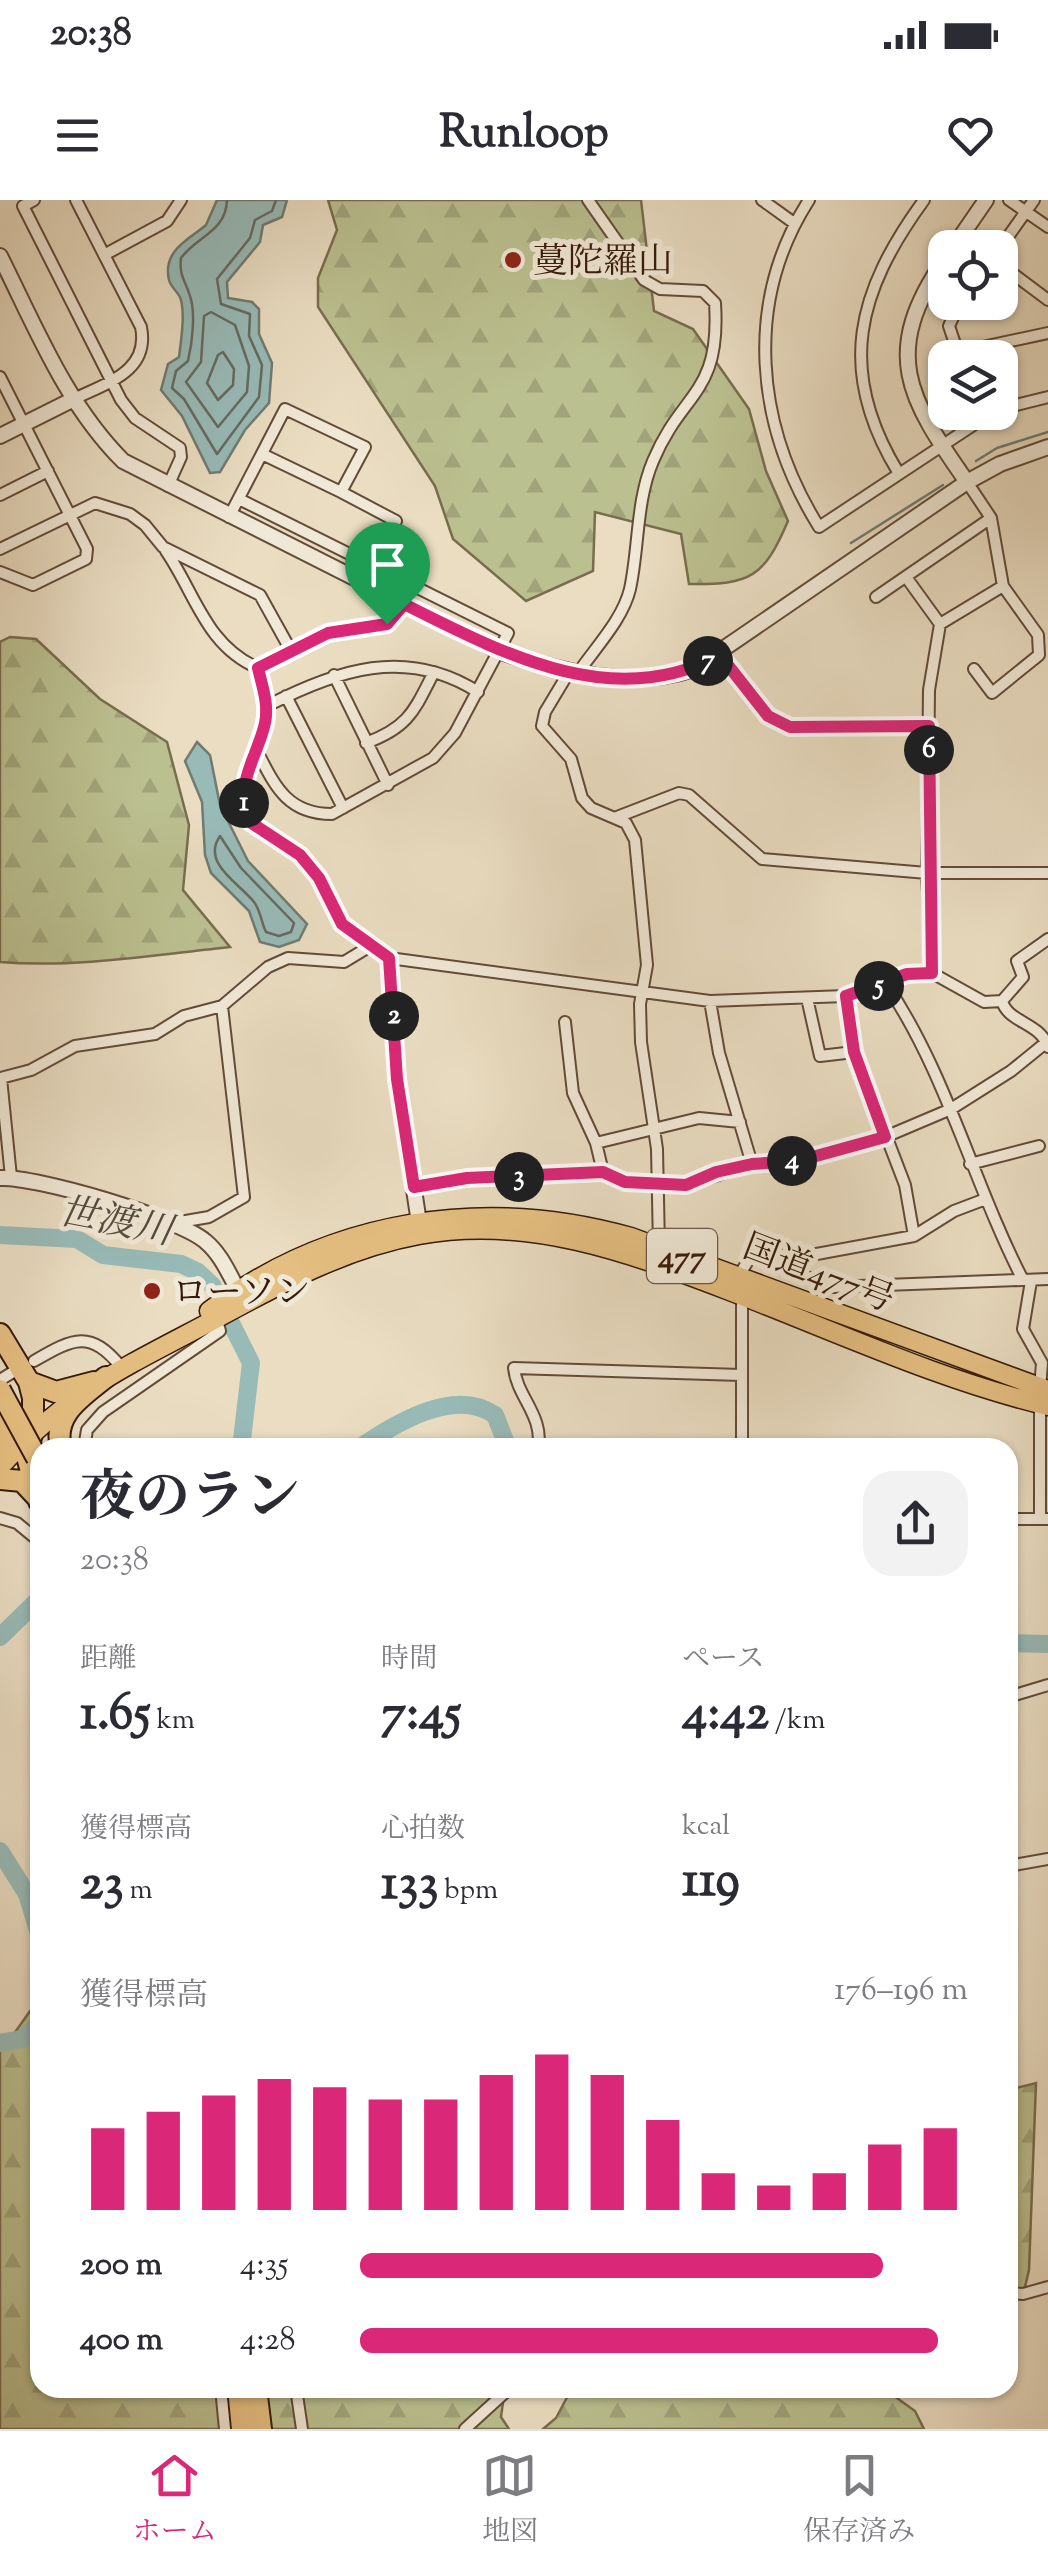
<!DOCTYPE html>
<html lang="ja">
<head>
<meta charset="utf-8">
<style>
	body { margin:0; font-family:"Sorts Mill Goudy","Noto Serif JP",serif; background:#f2f2f3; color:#2b2b33; height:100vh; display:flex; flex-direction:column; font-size:38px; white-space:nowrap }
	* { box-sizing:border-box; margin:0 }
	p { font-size:32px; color:#7c7c81 }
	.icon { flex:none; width:55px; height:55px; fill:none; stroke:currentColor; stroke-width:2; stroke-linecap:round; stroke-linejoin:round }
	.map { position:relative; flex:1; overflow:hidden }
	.side { position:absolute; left:30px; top:1238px; width:988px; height:960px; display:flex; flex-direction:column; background:#fff; border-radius:30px; box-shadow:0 2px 8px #0004 }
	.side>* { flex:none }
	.controls { position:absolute; left:928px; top:30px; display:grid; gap:20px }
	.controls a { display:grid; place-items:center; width:90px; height:90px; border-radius:20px; background:#fff; box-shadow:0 2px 8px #0004; font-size:50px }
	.pin { position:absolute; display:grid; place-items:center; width:85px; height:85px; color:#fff; margin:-102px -42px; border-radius:50% 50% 50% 0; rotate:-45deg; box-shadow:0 0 10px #0007 }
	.pin .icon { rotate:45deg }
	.km { position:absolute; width:50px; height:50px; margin:-25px; border-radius:50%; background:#222; color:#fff; font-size:28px; line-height:50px; text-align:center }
	.round { display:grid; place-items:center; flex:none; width:105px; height:105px; border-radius:30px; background:#f2f2f3 }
	.overview { display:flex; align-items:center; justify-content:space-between; height:170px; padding:0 50px }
	h1 { font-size:55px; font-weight:700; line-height:75px }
	.stats { display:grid; grid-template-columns:repeat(3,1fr); gap:15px; height:170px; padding:10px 50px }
	.stats div { display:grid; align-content:center }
	.stats b { font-size:50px; font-weight:700 }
	.stats small { font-size:28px; font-weight:400 }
	.stats p { font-size:28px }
	.chart { height:280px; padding:20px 50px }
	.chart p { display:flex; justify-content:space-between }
	.chart svg { width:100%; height:180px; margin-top:10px; stroke:#db2777; stroke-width:6 }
	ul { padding:0 50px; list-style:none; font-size:32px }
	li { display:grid; grid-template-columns:160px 120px 1fr; align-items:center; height:75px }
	li i { height:25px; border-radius:12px; background:#db2777 }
	.status { display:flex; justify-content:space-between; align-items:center; height:70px; padding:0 50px; background:#fff; direction:ltr }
	.status svg { height:28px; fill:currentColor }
	header { display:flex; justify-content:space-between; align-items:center; height:130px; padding:0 50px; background:#fff; font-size:45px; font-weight:700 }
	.menu { display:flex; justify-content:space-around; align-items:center; height:140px; border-top:2px solid #e1e1e2; background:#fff; font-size:28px; color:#7c7c81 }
	.menu a { display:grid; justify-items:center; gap:5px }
	.menu .current { color:#db2777 }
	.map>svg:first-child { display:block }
	.forest { fill:url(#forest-firs); stroke:#786d4d; stroke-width:2.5 }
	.water { fill:#98bbb8; stroke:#717b72; stroke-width:2.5 }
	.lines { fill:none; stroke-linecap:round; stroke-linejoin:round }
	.shore { stroke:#676a61; stroke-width:2.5 }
	.stream { stroke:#717b72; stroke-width:2.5 }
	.river { stroke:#98bbb8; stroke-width:18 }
	.minor-casing { stroke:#634b38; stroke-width:14 }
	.tertiary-casing { stroke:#634b38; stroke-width:18 }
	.trunk-casing { stroke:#361a0a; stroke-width:21 }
	.motorway-casing { stroke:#361a0a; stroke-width:24 }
	.minor { stroke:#f1e9d7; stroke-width:10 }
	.tertiary { stroke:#f1e9d7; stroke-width:14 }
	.trunk { stroke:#e5be81; stroke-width:18 }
	.motorway { stroke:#e5be81; stroke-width:20 }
	.motorway-bridge-casing { stroke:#361a0a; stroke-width:24; stroke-linecap:butt }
	.motorway-bridge { stroke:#e5be81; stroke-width:20 }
	.route-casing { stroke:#fff; stroke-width:20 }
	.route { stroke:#db2777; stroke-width:12 }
	.poi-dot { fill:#8f2418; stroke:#f1e9d7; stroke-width:4 }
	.labels { text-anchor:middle; stroke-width:10; stroke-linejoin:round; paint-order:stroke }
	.shield { fill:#f1e9d7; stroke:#6e5848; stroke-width:2.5 }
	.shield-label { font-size:32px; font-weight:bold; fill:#361a0a }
	.poi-label { font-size:35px; fill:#361a0a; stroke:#f1e9d7; text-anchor:start }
	.street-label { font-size:35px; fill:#361a0a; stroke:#f1e9d7 }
	.water-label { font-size:38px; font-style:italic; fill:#534a3e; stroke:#f1e9d7 }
</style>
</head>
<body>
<div class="status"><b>20:38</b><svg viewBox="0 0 49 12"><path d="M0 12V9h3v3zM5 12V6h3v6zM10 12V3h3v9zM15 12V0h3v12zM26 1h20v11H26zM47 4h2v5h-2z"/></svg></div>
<header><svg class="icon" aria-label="menu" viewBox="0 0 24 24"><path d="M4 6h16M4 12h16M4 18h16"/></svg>Runloop<svg class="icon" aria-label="heart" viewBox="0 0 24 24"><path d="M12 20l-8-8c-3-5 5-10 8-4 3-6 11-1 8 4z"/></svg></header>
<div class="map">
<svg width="1048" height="2229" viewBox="0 0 1048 2229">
	<defs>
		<pattern id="forest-firs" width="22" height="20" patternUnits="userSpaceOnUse" patternTransform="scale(2.5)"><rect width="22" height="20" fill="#bbc090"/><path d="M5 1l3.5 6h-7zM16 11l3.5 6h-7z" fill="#a1a47b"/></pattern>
	</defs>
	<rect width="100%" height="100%" fill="#eaddc2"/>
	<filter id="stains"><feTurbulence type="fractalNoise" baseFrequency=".002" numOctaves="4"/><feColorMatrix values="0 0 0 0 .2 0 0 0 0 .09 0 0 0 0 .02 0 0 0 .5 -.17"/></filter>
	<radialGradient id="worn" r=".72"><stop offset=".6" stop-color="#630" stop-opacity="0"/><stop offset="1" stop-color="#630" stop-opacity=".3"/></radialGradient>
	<!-- forest -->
	<path class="forest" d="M328,0H641L654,111L693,129L749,209L766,271L788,321C764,377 751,385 689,384L681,334L595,312L593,371L526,401L453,339L435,286L318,107V78L337,30Z
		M10,437L36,439L100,499L167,542L189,625L183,690L230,747C154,755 76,768 0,762V442Z
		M40,1797V2188H505L501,2217L509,2229H0V1846L6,1845Z
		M1036,1883L1029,2070L1025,2087L1008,2098V1890Z
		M572,2188H883L915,2211L924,2229H543L556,2218Z"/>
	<!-- water -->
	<path class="water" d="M217,0H287L282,17L263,25L260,42L227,82L228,98L252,102L259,109V134L272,163L269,203L245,230L220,272L210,273L182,216L161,190L168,164L179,157C181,141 185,116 181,100C179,92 171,88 169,80C162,50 190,39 206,25Z
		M197,542L210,555L220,605L248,661L307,724L299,740L279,747L260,742L249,711L211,673L205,655L202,602L185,561Z"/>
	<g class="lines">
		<!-- shore -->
		<path class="shore" d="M227,0C226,32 197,36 181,58C179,77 185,79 190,96C196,113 192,144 188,161L176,171L172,188L184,199L217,254L259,197L262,165L249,136L250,114L221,104L217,79L250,38L255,20L272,11L276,0
			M211,112L235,125L249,166L247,192L218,227L186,182L201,162L204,116Z
			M223,152L234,169L233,185L218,200L207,183L218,155Z
			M220,636L241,668L294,723L291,732L279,736L266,732C261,722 261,711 254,702C239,683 201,663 220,636Z"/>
		<!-- stream -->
		<path class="stream" d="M976,261L997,248L1048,232
			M851,343L943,285"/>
		<!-- river -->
		<path class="river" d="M0,1035L77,1039L103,1055L181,1064L198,1072L213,1086
			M228,1117L251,1163L241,1248
			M359,1248C394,1225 453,1186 495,1215L508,1248
			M0,1437L40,1398
			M1008,1443L1048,1444
			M0,1651L27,1694L40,1737
			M0,1843L22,1839L40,1824"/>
		<!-- minor casing -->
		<g class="minor-casing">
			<path id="minor" d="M34,0L23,6L121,200L135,218L180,248L181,257L168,286
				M762,0L794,23
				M809,0C743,103 756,226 819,327L993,212
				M1009,0L1048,27
				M1000,48L1034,0
				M104,55L167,21L181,0
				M1000,64L1048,100
				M960,102L949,126L956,147L964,151L1048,133
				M0,177L87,349L86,359L33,385L0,372
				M72,200C106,183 150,172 141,127L76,0
				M1000,209L1048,197
				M262,254L341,292
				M898,272C836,170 857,92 924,0
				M0,295L48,271
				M239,299L508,433L455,533L433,558L332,614C286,614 274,584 256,549
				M229,317L285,209L365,247L341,292L396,321L364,384
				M0,349L95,303L130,314L145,325L163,347L260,395L290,449
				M166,351C195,393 206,446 258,468
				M906,377L940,424L1003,386L991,318L967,282
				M876,397L991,318
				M720,455L767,516L790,527L929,526
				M974,469L992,493L1039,455L1038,435L1003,386
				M569,472L545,512L542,526L571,559L582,598L591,608L626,623L635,640L647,765L640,804L641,842L657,949L659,1047
				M578,473C595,448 623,419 630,389C639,348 636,301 653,261C682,191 721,195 715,103L703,91L660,89L644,80L588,0
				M334,475L388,585
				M286,496L343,608
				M267,506C337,470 406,446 478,492
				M366,543C409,527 414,511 434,472
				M617,617L679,593L689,595L762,659L927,673H1048
				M389,758L710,801L846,796L907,775L932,773L984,802L1002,801
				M932,773L927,673L929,490L940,424
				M886,784C947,874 973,983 1023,1080
				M807,798L820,856L854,852
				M710,801L719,853L752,964
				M565,822L573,893L596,943L603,972
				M1048,847C1040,822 1008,823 1002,801L1023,777L1017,761L1048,739
				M596,943L699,918L740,922
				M970,964L1039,946
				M11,977L1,878L31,870L75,846L155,834L184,816L222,806L268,767L288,758L344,762L372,745
				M414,987L467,979L603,972L625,982L687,985L752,964L798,961L885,937L951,909L1011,871L1048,841
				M174,1023L209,1017L244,997L222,806
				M914,1036L954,1011L983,1000
				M757,1057L832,1087L1048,1079
				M738,1077L751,1056L770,1053L795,1058L914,1036L905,985L854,852L846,796
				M1031,1081L1023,1129L1042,1163L1040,1188
				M34,1161C74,1138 90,1129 122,1168
				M0,1180L13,1172
				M1040,1204V1319
				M84,1248L87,1230L103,1212L220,1131L216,1117
				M538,1248C544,1216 517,1197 514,1168L741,1175
				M742,1248V1094
				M0,1318L17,1323L40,1342
				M1008,1319H1048
				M1008,1497L1048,1485
				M1008,1666L1048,1659
				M1008,2093L1023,2094L1048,2087
				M221,2188L225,2229
				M296,2188L302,2229
				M465,2229L510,2188"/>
		</g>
		<!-- tertiary casing -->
		<g class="tertiary-casing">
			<path id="tertiary" d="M953,48L986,0
				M0,56C36,128 66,204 123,261L501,452C563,472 631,490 694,469L967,282L1000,264L1048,247
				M945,59C880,153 908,198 967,282
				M0,236L72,200
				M404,404L387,424L328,433L258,468C262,486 269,504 265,523C257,558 233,584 250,622L300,655L319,678L342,724L389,758L397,879L420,1029
				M0,978C36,976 178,1018 205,1041C221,1054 229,1074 239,1092"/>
		</g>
		<!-- trunk casing -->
		<g class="trunk-casing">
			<path id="trunk" d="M209,1111C332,1018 485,996 631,1037L1048,1190
				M0,1267C71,1188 132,1164 223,1115C286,1081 348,1048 419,1035C527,1015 627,1052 727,1090C832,1130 939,1180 1048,1206"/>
		</g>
		<!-- motorway casing -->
		<g class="motorway-casing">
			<path id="motorway" d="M0,1134L29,1182L33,1198V1231L26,1253L39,1301
				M29,1182L56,1192L94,1182
				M0,1218L5,1238L0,1257
				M61,1248C52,1214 83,1196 106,1177
				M0,1279L22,1281L36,1296
				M238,2188L242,2229
				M256,2188L261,2229"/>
		</g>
		<!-- minor -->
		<use href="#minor" class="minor"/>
		<!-- tertiary -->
		<use href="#tertiary" class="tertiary"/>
		<!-- trunk -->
		<use href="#trunk" class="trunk"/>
		<!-- motorway -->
		<use href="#motorway" class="motorway"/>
		<!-- motorway-bridge casing -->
		<g class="motorway-bridge-casing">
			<path id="motorway-bridge" d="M0,1190L37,1258"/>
		</g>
		<!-- motorway-bridge -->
		<use href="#motorway-bridge" class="motorway-bridge"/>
	</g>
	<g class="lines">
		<!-- route casing -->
		<g class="route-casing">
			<path id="route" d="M404,404C502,453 613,513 720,455L768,516L790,527L929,526L932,773L907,774L846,796L854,852L885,937L798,961L752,964L716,972L686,985L625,982L603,972L467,978L414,987L397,879L389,758L342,724L319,678L300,655L250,622C233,584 257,559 265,523C269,504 262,486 258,468L328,433L387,424Z"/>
		</g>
		<!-- route -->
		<use href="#route" class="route"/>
	</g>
	<!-- markers -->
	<g class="poi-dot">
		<circle cx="513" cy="60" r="10"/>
		<circle cx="152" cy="1091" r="10"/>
	</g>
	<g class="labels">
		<!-- shield labels -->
		<rect class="shield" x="647" y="1029" width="70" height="54" rx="8"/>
		<g class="shield-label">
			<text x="682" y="1067">477</text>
		</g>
		<!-- poi labels -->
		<g class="poi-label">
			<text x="533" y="72">蔓陀羅山</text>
			<text x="172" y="1103">ローソン</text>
		</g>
		<!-- street labels -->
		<g class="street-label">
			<text transform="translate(819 1072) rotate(21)" y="12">国道477号</text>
		</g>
		<!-- water labels -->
		<g class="water-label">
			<text transform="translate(116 1020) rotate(11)" y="13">世渡川</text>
		</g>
	</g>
	<rect width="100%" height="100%" filter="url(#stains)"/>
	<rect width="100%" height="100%" fill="url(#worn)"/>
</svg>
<div class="controls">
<a><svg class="icon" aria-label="locate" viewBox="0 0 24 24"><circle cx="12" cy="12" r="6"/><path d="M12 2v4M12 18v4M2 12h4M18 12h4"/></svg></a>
<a><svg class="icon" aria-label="layers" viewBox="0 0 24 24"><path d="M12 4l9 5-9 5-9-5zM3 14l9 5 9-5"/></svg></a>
</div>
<div class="pin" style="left:387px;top:424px;background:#1e9e55"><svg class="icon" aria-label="arrive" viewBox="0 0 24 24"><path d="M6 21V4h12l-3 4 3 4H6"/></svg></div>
<b class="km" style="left:244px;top:603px">1</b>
<b class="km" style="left:394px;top:816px">2</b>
<b class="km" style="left:519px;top:977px">3</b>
<b class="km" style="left:792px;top:961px">4</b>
<b class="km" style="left:879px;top:786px">5</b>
<b class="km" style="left:929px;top:550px">6</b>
<b class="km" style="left:708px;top:461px">7</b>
<section class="side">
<div class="overview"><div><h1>夜のラン</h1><p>20:38</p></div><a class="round"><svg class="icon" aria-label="share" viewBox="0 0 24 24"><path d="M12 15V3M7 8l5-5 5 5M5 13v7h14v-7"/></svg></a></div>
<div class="stats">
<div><p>距離</p><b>1.65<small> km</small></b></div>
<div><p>時間</p><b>7:45</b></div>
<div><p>ペース</p><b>4:42<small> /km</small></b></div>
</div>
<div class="stats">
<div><p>獲得標高</p><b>23<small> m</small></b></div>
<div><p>心拍数</p><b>133<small> bpm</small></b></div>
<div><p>kcal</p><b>119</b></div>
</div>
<div class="chart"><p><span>獲得標高</span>176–196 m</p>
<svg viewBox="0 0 160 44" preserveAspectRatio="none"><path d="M5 44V24M15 44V20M25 44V16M35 44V12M45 44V14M55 44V17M65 44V17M75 44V11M85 44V6M95 44V11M105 44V22M115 44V35M125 44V38M135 44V35M145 44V28M155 44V24"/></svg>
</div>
<ul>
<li><b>200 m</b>4:35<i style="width:86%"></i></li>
<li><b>400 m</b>4:28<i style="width:95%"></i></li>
</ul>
</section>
</div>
<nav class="menu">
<a class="current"><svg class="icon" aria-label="home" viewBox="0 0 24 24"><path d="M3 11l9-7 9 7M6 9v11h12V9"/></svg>ホーム</a>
<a><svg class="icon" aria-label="map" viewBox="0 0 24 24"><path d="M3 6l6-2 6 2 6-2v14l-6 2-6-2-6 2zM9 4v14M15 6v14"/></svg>地図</a>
<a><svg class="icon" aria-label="saved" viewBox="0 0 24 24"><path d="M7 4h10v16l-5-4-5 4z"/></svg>保存済み</a>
</nav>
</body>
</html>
